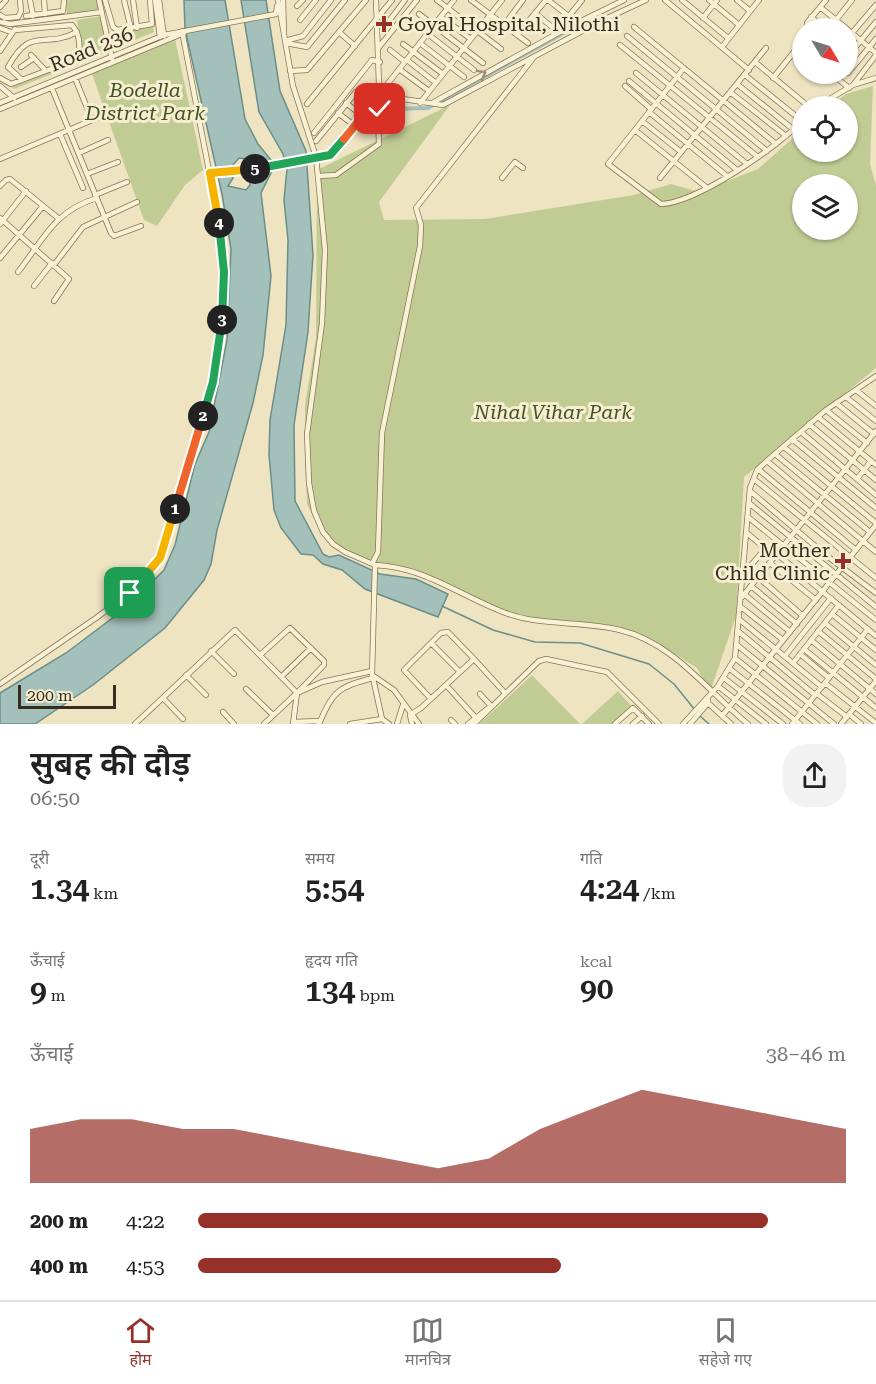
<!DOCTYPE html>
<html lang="hi">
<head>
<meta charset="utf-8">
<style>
	body { margin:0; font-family:"Roboto Serif","Noto Sans Devanagari",serif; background:#f2f2f2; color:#222; height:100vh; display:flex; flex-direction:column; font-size:22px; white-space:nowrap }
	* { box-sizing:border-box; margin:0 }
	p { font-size:20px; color:#767676 }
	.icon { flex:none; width:33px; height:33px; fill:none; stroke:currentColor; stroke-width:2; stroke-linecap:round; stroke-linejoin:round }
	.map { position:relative; height:724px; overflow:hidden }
	.details { display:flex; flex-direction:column; background:#fff; flex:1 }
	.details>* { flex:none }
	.needle { width:39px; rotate:128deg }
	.controls { position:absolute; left:792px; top:18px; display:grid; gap:12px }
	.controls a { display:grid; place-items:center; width:66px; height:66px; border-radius:50%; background:#fff; box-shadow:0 2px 4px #0004; font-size:30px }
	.scale { position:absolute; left:18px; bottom:15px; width:98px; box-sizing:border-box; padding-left:6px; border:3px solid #372c1d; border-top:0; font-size:16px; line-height:21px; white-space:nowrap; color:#372c1d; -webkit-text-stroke:4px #f5eed1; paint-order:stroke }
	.pin { position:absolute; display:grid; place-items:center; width:51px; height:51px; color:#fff; margin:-26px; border-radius:12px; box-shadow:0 3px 9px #0006 }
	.km { position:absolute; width:30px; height:30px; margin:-15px; border-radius:50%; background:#222; color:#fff; font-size:16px; line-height:30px; text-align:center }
	.round { display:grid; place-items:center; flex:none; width:63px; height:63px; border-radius:24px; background:#f2f2f2 }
	.summary { display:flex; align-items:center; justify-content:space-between; height:102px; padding:0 30px }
	h1 { font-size:33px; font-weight:600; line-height:45px }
	.stats { display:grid; grid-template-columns:repeat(3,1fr); gap:9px; height:102px; padding:6px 30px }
	.stats div { display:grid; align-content:center }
	.stats b { font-size:30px; font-weight:600 }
	.stats small { font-size:16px; font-weight:400 }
	.stats p { font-size:16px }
	.chart { height:168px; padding:12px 30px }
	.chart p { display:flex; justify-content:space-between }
	.chart svg { width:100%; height:108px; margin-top:6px; fill:#963029; opacity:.7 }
	ul { padding:0 30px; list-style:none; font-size:20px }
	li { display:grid; grid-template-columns:96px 72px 1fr; align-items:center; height:45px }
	li i { height:15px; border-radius:8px; background:#963029 }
	.dock { display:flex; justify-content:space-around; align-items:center; height:84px; border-top:2px solid #e0e0e0; background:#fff; font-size:16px; color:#767676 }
	.dock a { display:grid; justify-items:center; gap:3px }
	.dock .on { color:#963029 }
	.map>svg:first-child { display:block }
	.green { fill:#c1cc95; fill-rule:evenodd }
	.water { fill:#a4c0ba; stroke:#6b8e88; stroke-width:1.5; fill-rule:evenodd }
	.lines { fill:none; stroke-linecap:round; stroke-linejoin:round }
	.stream { stroke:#6b8e88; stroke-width:1.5 }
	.canal { stroke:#a4c0ba; stroke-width:4 }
	.minor-casing { stroke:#877559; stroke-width:6 }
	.minor { stroke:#f9f1d4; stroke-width:4.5 }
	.oneway { stroke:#988e78 }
	.split-1-casing { stroke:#fff; stroke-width:12 }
	.split-2-casing { stroke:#fff; stroke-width:12 }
	.split-3-casing { stroke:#fff; stroke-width:12 }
	.split-4-casing { stroke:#fff; stroke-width:12 }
	.split-5-casing { stroke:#fff; stroke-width:12 }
	.split-6-casing { stroke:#fff; stroke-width:12 }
	.split-7-casing { stroke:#fff; stroke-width:12 }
	.split-1 { stroke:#f5b400; stroke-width:8 }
	.split-2 { stroke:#f0652b; stroke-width:8 }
	.split-3 { stroke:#22a559; stroke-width:8 }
	.split-4 { stroke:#22a559; stroke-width:8 }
	.split-5 { stroke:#f5b400; stroke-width:8 }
	.split-6 { stroke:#22a559; stroke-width:8 }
	.split-7 { stroke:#f0652b; stroke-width:8 }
	.poi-dot { fill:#963029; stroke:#f5eed1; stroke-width:2 }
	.labels { text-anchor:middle; stroke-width:6; stroke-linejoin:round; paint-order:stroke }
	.poi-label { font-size:20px; fill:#372c1d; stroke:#f5eed1; text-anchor:start }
	.street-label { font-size:20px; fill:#372c1d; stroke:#f5eed1 }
	.park-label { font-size:20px; font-style:italic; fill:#445424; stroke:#f5eed1 }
</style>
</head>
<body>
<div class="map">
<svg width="876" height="724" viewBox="0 0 876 724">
	<rect width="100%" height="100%" fill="#eee4c1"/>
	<!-- green -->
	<path class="green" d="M65,0H96L100,11L67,14Z
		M102,16L105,53L14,89L8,84L82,55L77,20Z
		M153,26L154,32L112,49L114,33Z
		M175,39L203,170L185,185L157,226L144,220L92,74Z
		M873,86L870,164L876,185V368L744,477L736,616L710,692L697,668L675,654L629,633L521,621L492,610L448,584L371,561L333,546L320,531L307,504L305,451V405L316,338L317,170L450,105L379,202L384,220L485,219L634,195L671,184L699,192L758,169L802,130V152H848V106H830L846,94ZM802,184H848V230H802Z
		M532,675L580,724H479Z
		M618,691L633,708L615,724H582Z"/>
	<!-- water -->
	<path class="water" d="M184,0H225L245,119L258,144L271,160L273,169L261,193L271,276L263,355L253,403L217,530L211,564L204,580L165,628L93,685L35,724H0V693L66,653L127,607L164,570L175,545L195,464L209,432L227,340L231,249L222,194L185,29ZM239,158L246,159L258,165V171L250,174V185L246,190L228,186L233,178L232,166Z
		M241,0H266L280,91L306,151L313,255L308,332L294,425L295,501L323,554L329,557L339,555L380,574L416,579L448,594L438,617L365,589L342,570L323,564L313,555L301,554L281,528L274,510L269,455L270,420L286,325L288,240L284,200L287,169L283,154L259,112Z"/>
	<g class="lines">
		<!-- stream -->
		<path class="stream" d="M442,606L493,630L535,642L580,643L649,664L674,684L695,710
			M700,716L709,724"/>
		<!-- canal -->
		<path class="canal" d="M392,109L428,108L589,19"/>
		<!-- minor casing -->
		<g class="minor-casing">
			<path id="minor" d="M30,0L33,16
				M44,0L45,14
				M99,0L112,59
				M105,0L113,27L117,30L152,24L150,0
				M124,0L131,29
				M133,0L137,28
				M155,0L160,37
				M159,0L164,36
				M278,0L293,86L316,157L325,250L322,323L307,434L309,483L314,511L323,532L333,544L345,552L375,565L372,675L394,690L419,724
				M283,0L284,34
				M376,0L380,113
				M437,0L501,49
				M471,0L528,43
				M548,0L571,18
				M665,0L749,70
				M682,0L728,38
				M709,0L739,25
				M737,0L750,11
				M297,6L303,0
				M0,7L6,0
				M820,7L846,28
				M535,13L552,27
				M419,14L483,63
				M0,15L5,18L18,17L21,11L20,0
				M26,16L63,11L64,1
				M569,16L582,0
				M441,17L471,39
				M811,17L825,28
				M703,18L717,0
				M300,20L316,0
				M836,20L852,0
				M389,21L405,0
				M0,22L10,24L102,12
				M415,24L474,70
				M504,25L523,0
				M634,27L776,144
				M0,28L11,32
				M809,28L807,23L826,0
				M848,30L876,53
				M339,32L355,46
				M852,33L876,5
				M517,35L546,0
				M627,36L767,151
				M285,41L303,36L331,0
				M286,43L307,47L345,0
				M420,43L464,77
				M403,44L443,74
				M620,45L758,157
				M379,47L417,0
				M722,47L759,0
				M390,50L405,62
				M0,51L15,29
				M31,55L45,70
				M848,56L876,22
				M407,60L436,83
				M755,62L808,106
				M21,67L34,58
				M684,68L608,164L661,204C696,203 778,147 802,121
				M399,69L429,91
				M290,71L307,70L366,0
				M636,73L747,164
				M848,73L876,39
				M832,74L849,88
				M745,75L802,121
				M0,78L11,84L75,60C82,50 80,34 72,25L15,30
				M75,78L92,120
				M773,78L802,42
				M22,80L8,67C32,24 43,50 77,32
				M629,81L737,170
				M737,84L794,130
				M853,85L876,55
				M0,86L14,98
				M625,86L651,109
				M53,91L111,233L114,236L141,226
				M730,92L786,136
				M0,103L164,35L276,14L277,6
				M346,103L363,116
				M420,103L502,0
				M432,103L569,27L624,0
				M307,104L392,0
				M818,106L853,85L876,78
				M0,109L184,33
				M649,112L727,176
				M338,113L355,126
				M642,121L681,152
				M635,130L706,187
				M314,133L372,60L380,62
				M60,134L83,188
				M316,141L356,92L371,105
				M79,153L108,140
				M0,159L102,116
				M210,173L252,170L332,154L454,0
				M87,174L118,162
				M318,176L336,175L379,144L378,117L380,113L403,99L443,105L601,21L646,0
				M502,178L515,162L523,168
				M660,178L766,48
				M0,186L6,180L10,179L58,218
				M95,195L127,182
				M0,218L69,279L54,301
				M0,224L26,191
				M0,258L43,206
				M54,265L83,227L137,202
				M18,272C44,239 54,211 97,198
				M34,286L52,263
				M856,390L876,406
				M846,397L876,421
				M836,403L874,434
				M826,410L867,443
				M818,417L876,465
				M809,424L876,480
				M801,432L876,495
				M792,439L876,508
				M784,447L876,523
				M775,454L870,532
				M767,461L876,552
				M758,469L856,550
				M754,479L876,578
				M857,479L871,461
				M750,491L827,556L876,593
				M749,503L876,607
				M748,517L876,620
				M747,533L775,557
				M777,554L876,636
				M373,562L378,552L382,433L420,246L421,225L416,208L534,57
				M770,563L816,600
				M752,564L765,549
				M375,565C424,567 459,595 503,612C541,627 581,620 620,630C674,643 707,691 748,724
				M758,577L803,616
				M751,586L797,624
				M744,594L790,632
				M742,597L876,431
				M741,607L783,640
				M832,614L876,650
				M740,620L822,687
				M825,623L876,665
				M818,631L876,679
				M739,632L815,695
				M811,640L876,694
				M431,643L460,672
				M737,645L834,724
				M804,649L876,708
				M211,651L234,674
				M800,654L829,678
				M260,655L290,628L324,661V665L297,693L293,724
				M785,656L831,598
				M735,658L817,724
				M793,663L839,605
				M730,669L800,724
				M186,675L206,695
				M281,677L311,648
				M373,678L382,719L389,724
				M724,678L783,724
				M825,683L876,723
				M0,684L96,618L130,593L152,570L165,546L179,489L213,382L224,304L222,238L182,31
				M446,685L475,717
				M718,686L766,724
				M246,689L273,715
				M816,693L847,717
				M480,694L491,706
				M163,698L183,719
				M431,699L404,670L441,633L448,632L474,659
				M708,703L731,724
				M223,712L234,724
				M849,714L861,724
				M722,716L876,525
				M451,720L455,724
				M293,722L320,721
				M135,724L235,630L297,693
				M264,724L297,693L322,682L372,671
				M319,724C333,691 338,687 373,678L372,675
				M350,724L382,719
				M397,724L403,705
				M412,724L410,715L421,708L474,659L505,693
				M468,724L491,706
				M474,724L539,661L546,659L607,672L659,724
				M615,724L633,708L649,724
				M633,724L642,716
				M683,724L718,686L735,658L750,488L757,470L769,459L826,410L876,376
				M690,724L708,703V698
				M792,724L868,629
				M841,724L876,681"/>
		</g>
		<!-- minor -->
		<use href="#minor" class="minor"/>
	</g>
	<!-- one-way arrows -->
	<defs><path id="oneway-chevron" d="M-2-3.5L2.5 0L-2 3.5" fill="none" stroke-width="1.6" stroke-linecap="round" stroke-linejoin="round" transform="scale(1.5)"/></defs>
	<use class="oneway" href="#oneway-chevron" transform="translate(482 74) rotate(-29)"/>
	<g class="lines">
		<!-- split-1 casing -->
		<g class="split-1-casing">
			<path id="split-1" d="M130,593L160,558L175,509"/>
		</g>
		<!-- split-2 casing -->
		<g class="split-2-casing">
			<path id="split-2" d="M175,509L203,416"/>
		</g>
		<!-- split-3 casing -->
		<g class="split-3-casing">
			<path id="split-3" d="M203,416L213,382L222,320"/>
		</g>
		<!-- split-4 casing -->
		<g class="split-4-casing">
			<path id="split-4" d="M219,223L224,272L222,320"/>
		</g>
		<!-- split-5 casing -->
		<g class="split-5-casing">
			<path id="split-5" d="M219,223L210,173L255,169"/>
		</g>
		<!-- split-6 casing -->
		<g class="split-6-casing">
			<path id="split-6" d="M255,169L330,155L344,139"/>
		</g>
		<!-- split-7 casing -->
		<g class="split-7-casing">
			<path id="split-7" d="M344,139L379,96L380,109"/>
		</g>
		<!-- split-1 -->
		<use href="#split-1" class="split-1"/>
		<!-- split-2 -->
		<use href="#split-2" class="split-2"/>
		<!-- split-3 -->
		<use href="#split-3" class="split-3"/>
		<!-- split-4 -->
		<use href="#split-4" class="split-4"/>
		<!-- split-5 -->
		<use href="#split-5" class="split-5"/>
		<!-- split-6 -->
		<use href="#split-6" class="split-6"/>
		<!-- split-7 -->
		<use href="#split-7" class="split-7"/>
	</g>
	<!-- markers -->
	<g class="poi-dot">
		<path d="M381 15h6v6h6v6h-6v6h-6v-6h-6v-6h6z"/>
		<path d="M840 552h6v6h6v6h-6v6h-6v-6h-6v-6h6z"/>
	</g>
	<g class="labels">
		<!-- poi labels -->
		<g class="poi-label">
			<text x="398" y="31">Goyal Hospital, Nilothi</text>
			<text x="830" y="557" text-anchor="end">Mother<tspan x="830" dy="23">Child Clinic</tspan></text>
		</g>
		<!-- street labels -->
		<g class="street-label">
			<text transform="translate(91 49) rotate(-22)" y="7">Road 236</text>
		</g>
		<!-- park labels -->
		<g class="park-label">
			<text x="145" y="97">Bodella<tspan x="145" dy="23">District Park</tspan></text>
			<text x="553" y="419">Nihal Vihar Park</text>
		</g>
	</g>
</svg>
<div class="controls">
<a><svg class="needle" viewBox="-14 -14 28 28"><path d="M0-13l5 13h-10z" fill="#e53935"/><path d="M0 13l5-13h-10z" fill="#767676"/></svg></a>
<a><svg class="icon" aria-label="locate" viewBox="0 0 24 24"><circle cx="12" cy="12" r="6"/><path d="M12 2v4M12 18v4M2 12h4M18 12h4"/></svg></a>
<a><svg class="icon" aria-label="layers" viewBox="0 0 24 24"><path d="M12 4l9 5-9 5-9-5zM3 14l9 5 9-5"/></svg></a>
</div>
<div class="scale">200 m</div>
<div class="pin" style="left:130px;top:593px;background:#1e9e55"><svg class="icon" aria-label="arrive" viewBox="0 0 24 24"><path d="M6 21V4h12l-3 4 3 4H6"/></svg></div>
<div class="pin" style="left:380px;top:109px;background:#d93025"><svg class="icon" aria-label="check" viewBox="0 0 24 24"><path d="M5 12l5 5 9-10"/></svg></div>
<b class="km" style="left:175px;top:509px">1</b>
<b class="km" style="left:203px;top:416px">2</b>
<b class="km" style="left:222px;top:320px">3</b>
<b class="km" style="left:219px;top:223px">4</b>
<b class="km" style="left:255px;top:169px">5</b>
</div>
<section class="details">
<div class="summary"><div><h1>सुबह की दौड़</h1><p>06:50</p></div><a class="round"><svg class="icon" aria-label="share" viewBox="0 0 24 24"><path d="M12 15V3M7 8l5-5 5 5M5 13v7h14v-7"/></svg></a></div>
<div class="stats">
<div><p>दूरी</p><b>1.34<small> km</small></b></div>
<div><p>समय</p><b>5:54</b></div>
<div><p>गति</p><b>4:24<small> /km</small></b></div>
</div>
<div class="stats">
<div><p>ऊँचाई</p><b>9<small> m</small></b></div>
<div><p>हृदय गति</p><b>134<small> bpm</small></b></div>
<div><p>kcal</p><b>90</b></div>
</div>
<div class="chart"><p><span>ऊँचाई</span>38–46 m</p>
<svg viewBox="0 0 160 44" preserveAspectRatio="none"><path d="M0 44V22L10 18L20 18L30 22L40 22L50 26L60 30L70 34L80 38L90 34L100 22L110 14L120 6L130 10L140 14L150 18L160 22V44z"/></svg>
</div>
<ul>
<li><b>200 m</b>4:22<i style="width:88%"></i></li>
<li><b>400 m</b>4:53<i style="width:56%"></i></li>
</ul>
</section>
<nav class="dock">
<a class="on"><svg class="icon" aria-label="home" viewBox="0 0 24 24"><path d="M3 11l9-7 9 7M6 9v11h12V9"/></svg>होम</a>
<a><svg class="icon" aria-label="map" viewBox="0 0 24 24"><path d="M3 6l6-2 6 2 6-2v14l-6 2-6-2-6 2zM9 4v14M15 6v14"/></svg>मानचित्र</a>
<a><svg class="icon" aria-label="saved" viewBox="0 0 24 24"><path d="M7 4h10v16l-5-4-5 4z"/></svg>सहेजे गए</a>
</nav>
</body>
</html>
